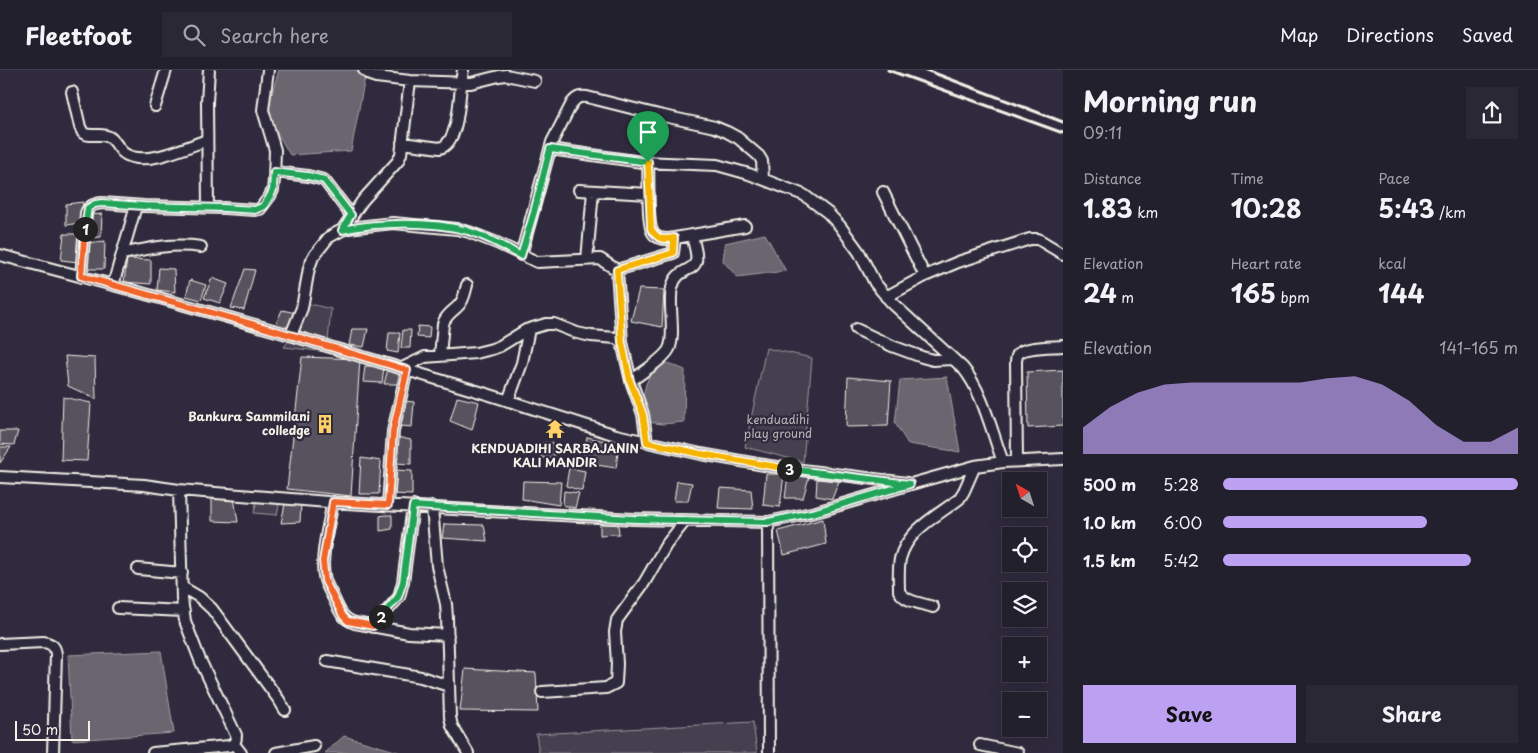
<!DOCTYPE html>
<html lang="en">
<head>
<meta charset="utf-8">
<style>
	body { margin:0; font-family:"Playpen Sans",sans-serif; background:#2b2836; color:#f1f3f6; height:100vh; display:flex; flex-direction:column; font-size:19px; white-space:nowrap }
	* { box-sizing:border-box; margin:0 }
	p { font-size:16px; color:#a3a3aa }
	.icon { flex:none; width:28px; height:28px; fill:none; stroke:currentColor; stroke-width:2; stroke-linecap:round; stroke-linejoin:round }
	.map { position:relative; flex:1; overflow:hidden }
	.details { display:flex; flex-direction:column; background:#23202e; width:475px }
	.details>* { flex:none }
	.needle { width:32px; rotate:321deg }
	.controls { position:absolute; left:1002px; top:402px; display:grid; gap:10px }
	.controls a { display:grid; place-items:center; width:45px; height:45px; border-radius:0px; background:#23202e; box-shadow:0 5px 20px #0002,0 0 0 1px #403e4a; font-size:25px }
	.scale { position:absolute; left:15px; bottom:12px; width:75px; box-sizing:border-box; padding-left:5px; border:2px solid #f4f1e8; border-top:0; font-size:14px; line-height:18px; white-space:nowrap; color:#f4f1e8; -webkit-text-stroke:4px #2f2a3d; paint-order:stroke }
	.pin { position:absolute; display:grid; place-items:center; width:42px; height:42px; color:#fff; margin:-51px -21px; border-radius:50% 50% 50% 0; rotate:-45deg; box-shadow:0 0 5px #0007 }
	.pin .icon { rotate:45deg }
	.km { position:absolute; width:25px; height:25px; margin:-12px; border-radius:50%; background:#222; color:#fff; font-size:14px; line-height:25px; text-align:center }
	.round { display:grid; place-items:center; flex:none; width:52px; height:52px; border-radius:0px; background:#2b2836 }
	.headline { display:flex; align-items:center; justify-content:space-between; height:85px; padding:0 20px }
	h1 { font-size:28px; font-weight:700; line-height:38px }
	.figures { display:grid; grid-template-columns:repeat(3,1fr); gap:8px; height:85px; padding:5px 20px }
	.figures div { display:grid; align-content:center }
	.figures b { font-size:25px; font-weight:700 }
	.figures small { font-size:14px; font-weight:400 }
	.figures p { font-size:14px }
	.chart { height:140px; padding:10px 20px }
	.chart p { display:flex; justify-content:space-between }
	.chart svg { width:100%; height:90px; margin-top:5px; fill:#bca0f2; opacity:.7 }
	.action { display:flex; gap:10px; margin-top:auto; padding:10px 20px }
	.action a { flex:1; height:58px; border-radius:0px; background:#bca0f2; color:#111; font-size:20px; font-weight:700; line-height:58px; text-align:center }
	.action a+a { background:#2b2836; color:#f1f3f6 }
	ul { padding:0 20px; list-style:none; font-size:16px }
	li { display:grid; grid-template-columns:80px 60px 1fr; align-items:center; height:38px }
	li i { height:12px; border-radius:6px; background:#bca0f2 }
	header { display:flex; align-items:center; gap:30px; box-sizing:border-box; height:70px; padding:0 25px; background:#23202e; border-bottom:1px solid #403e4a }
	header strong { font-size:24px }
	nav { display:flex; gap:28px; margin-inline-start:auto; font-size:18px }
	.search { width:350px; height:45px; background:#2b2836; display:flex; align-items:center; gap:12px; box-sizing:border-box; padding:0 18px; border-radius:0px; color:#a3a3aa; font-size:19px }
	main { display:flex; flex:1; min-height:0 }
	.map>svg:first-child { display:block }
	.green { fill:#454050; stroke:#9c989c }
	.water { fill:#6a6670; stroke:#a19ea0 }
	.building { fill:#56525f; stroke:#f4f1e8 }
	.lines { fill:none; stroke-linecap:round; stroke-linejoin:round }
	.minor-casing { stroke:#f4f1e8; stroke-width:14 }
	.minor { stroke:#2f2a3d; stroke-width:10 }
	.rail { stroke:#f4f1e8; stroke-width:3 }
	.split-1-casing { stroke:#fff; stroke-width:10 }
	.split-2-casing { stroke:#fff; stroke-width:10 }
	.split-3-casing { stroke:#fff; stroke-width:10 }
	.split-4-casing { stroke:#fff; stroke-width:10 }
	.split-1 { stroke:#22a559; stroke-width:6 }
	.split-2 { stroke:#f0652b; stroke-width:6 }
	.split-3 { stroke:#22a559; stroke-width:6 }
	.split-4 { stroke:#f5b400; stroke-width:6 }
	.labels { text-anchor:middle; stroke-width:4.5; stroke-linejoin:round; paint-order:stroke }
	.poi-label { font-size:12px; font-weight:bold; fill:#f4f1e8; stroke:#2f2a3d; text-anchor:end }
	.park-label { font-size:12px; fill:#b7b3b3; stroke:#2f2a3d }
</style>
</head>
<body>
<header>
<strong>Fleetfoot</strong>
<div class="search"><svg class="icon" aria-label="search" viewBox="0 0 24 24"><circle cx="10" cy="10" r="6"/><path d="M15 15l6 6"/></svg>Search here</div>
<nav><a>Map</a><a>Directions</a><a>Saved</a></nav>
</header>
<main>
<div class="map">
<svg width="1063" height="683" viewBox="0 0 1063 683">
	<rect width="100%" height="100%" fill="#2f2a3d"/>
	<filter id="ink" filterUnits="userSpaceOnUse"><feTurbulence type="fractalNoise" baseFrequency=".02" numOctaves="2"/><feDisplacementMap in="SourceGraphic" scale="10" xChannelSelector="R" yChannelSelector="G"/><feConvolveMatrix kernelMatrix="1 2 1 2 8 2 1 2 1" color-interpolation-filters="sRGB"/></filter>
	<g filter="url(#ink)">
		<!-- green -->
		<path class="green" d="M306,233L331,239L327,282L284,277L295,263Z
			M766,278L812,288L803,392L745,377Z
			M257,429L280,430L277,445L254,443Z
			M753,652L757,683H539L536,664Z"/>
		<!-- water -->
		<path class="water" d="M279,0H355L365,7L351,81L290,85L266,43Z
			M765,164L786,201L737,207L723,191L725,173Z
			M663,291L685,300L684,352L662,354L648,352L642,330L646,314L652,300Z
			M947,307L960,382L908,374L895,353L900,310Z
			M161,581L174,663L72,670L68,585Z
			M344,666L402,683H325Z"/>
		<!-- building -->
		<path class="building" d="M83,132L80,153L66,155V134Z
			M102,144L101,167L88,168L90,145Z
			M64,164H81L78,192L61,190Z
			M105,171L104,199H87L88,173Z
			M127,189L151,190V214L124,212Z
			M159,198L174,199L175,222L157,220Z
			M245,199L255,200L244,240L231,238Z
			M212,208L228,214L220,233L204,228Z
			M190,210L206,215L201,230L186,226Z
			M639,219L664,220L662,257L631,251Z
			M282,240L296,243L290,259L275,256Z
			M418,256L430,257L429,268L417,267Z
			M352,259H368L364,277L349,275Z
			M403,260H411L410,278H401Z
			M389,263H400L398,283L387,281Z
			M65,286L95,288L96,329L68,316Z
			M302,287L360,289L351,426L287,419Z
			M365,296H384L382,313L363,312Z
			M388,298L401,301L399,314H384Z
			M1063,300V356L1028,358L1027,302Z
			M848,307L891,311L888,356L846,357Z
			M63,327L91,333L87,391L61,390Z
			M457,327L479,332L472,360L450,351Z
			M404,331L414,332L412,357L400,356Z
			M550,352L563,356L557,364L548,361Z
			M0,361H18L14,375L0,374Z
			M397,367L411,370V394L395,393Z
			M587,367L619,374L616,398L583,393Z
			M542,373H553L554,388H541Z
			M0,377H11L0,393Z
			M361,388L381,391L379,424H359Z
			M569,398L585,401L582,421L566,416Z
			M395,400L412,401V425L392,424Z
			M766,404H784L780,437L763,435Z
			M788,405L809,407L803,428H785Z
			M817,409L839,411L832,429L816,426Z
			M523,411L561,412L559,435L522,429Z
			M677,411L692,413L688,431H674Z
			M720,418L751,420L753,439L718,438Z
			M564,421L579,423L575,438L563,435Z
			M212,427L234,428L238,452L212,451Z
			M285,434H301L300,452L281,453Z
			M385,445H392V459L380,461V446Z
			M823,449L826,474L784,485L778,461Z
			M444,454L484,455L487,471L442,468Z
			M600,454H618L619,464L600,465Z
			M465,599L536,603L538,642L460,641Z"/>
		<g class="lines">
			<!-- minor casing -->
			<g class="minor-casing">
				<path id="minor" d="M364,0L370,5L376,7L410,11L471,13L499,6L506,5L535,11
					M72,22L80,57L83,63C91,68 101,62 109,67C116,70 118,80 125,84C146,97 186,77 207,70
					M155,36L166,0
					M402,73L440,78C461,72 459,19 463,0
					M550,79L642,92L717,95L749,104L804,125L828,143L840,156L859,182L875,213L891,232L963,298C983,322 992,363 1003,392
					M648,92C649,106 647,151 652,161C655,168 661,169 669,169L745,156
					M275,102L308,106L324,110L351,145
					M579,120L649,124
					M883,122L925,206
					M208,137L207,32L209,0
					M342,160L363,130L398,91L401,84L410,11
					M122,184C149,178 173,173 201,177
					M0,185L128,219L280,262L490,325L616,365L701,384L770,396L907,413
					M521,185L552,72L572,33C577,27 580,26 587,27L659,45L715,57L727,62L738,68L759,86L762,91L763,109
					M587,190L593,121
					M617,200L622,272
					M81,207L86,143C89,135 95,134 102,133L144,136L224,138L255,140L260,139L270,126L273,120L274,110L275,80L263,40L268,0
					M113,215L136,136
					M886,227L925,206L958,192L1030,169H1038L1063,184
					M856,259L892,276L922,287L933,290L952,289
					M291,265L302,238L309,198L313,187L329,167L342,160L348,158L393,153L457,159L469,162L497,173L537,192L600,189L617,200L673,183L675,168
					M440,285L443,254C446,244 453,242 459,235C464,230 465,222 467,215
					M402,298L425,287L476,283L492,279L500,276L526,260L546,254H554L577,263L591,266L616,268L622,272L631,311L643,344L647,372
					M631,311C641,303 663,290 669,279C676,265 668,235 672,218C676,198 694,202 696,191C698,184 693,172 692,165
					M508,331L522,293L529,259
					M1017,391L1016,292C1016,290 1017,285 1018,284C1024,276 1053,277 1063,276
					M0,407L144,415L179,420L328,432L634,449L768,452L816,442L911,414L975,396L1003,392L1063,389
					M333,432C329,453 319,490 325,510C327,517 332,524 335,531C340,542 343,549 355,553L409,563L448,565
					M388,435L393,361L407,300
					M432,437L437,496L446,534L447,548L450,647L452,656L468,683
					M768,452L769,683
					M138,499L182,503
					M182,517L199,527L212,539L279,630L285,640
					M933,537C921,533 905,532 899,521C899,510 898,500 900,489C907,460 937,446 959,429L964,421L975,396
					M118,538L184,541
					M373,557L399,527L403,512L413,436
					M0,574L44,572C52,574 55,576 56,584L53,683
					M327,591L421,607L449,616
					M542,622L606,618L616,613L617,594L615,562L617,550L644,513L666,475L686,450
					M234,674L241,683
					M980,675L1018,683
					M153,683L229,676C235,674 236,671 236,665L200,590L185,551L182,529L179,420
					M276,683L314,676"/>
			</g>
			<!-- minor -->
			<use href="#minor" class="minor"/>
			<!-- rail -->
			<path class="rail" d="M888,0L1063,63
				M926,0L1063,52"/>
		</g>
	</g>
	<g class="lines" filter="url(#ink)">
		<!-- split-1 casing -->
		<g class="split-1-casing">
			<path id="split-1" d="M85,159L88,138L95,134L102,133L144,136L224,138L255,140L264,136L270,126L273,120L274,102L308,106L324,110L351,145L342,160C379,152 431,151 468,161C487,167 504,176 521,186L534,142L550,79L648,92"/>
		</g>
		<!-- split-2 casing -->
		<g class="split-2-casing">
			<path id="split-2" d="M85,159L81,206L280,262L407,300L393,361L388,435L333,432L323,491L325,511L343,546L348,551L373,556L381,547"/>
		</g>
		<!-- split-3 casing -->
		<g class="split-3-casing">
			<path id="split-3" d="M381,547L398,527L403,512L413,436L634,449L768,452L816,442L910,414L789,399"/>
		</g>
		<!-- split-4 casing -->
		<g class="split-4-casing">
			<path id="split-4" d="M648,92L651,159C658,170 663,170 674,168L673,183L617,200L622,272L630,311L643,344L647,372L701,384L789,399"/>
		</g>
		<!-- split-1 -->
		<use href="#split-1" class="split-1"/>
		<!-- split-2 -->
		<use href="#split-2" class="split-2"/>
		<!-- split-3 -->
		<use href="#split-3" class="split-3"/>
		<!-- split-4 -->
		<use href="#split-4" class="split-4"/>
	</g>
	<!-- icons -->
	<defs>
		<g id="building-bare" transform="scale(1.5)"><path d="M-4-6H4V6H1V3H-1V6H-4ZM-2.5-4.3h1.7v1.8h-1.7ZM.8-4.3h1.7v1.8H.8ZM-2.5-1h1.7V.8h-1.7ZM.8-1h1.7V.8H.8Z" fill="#ffd166" stroke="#2f2a3d" stroke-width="2.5" paint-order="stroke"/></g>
		<g id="temple-bare" transform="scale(1.5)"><path d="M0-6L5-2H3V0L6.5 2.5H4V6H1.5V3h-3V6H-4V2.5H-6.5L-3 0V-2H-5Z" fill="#ffd166" stroke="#2f2a3d" stroke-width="2.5" paint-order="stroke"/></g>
	</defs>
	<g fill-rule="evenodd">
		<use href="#building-bare" x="325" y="354"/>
		<use href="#temple-bare" x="555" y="359"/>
	</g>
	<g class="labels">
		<!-- poi labels -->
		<g class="poi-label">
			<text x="310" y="351">Bankura Sammilani<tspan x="310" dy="14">colledge</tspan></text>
			<text x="555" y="383" text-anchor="middle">KENDUADIHI SARBAJANIN<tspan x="555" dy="14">KALI MANDIR</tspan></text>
		</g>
		<!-- park labels -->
		<g class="park-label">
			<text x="778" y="354">kenduadihi<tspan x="778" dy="14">play ground</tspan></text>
		</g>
	</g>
</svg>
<div class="controls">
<a><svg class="needle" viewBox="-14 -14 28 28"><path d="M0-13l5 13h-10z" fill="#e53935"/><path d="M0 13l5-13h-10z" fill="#a3a3aa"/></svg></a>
<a><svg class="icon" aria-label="locate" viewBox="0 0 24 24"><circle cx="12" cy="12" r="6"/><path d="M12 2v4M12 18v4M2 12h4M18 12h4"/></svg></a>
<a><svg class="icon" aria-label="layers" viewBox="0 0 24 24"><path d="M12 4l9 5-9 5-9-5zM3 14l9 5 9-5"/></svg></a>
<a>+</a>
<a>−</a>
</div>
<div class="scale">50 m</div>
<div class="pin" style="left:648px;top:92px;background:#1e9e55"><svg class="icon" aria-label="arrive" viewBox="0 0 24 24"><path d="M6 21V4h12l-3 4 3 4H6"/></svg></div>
<b class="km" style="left:85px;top:159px">1</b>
<b class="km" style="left:381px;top:547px">2</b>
<b class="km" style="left:789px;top:399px">3</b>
</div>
<section class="details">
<div class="headline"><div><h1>Morning run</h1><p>09:11</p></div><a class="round"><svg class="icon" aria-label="share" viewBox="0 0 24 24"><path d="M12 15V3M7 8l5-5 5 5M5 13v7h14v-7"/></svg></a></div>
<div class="figures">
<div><p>Distance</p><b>1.83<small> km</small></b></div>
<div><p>Time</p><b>10:28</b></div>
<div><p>Pace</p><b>5:43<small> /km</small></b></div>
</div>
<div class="figures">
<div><p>Elevation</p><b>24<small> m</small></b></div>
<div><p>Heart rate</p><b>165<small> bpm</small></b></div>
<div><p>kcal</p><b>144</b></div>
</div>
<div class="chart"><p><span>Elevation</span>141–165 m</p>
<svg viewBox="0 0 160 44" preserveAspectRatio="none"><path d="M0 44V31L10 21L20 14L30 10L40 9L50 9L60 9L70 9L80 9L90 7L100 6L110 10L120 18L130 30L140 38L150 38L160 31V44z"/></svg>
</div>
<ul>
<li><b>500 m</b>5:28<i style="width:100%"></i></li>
<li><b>1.0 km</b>6:00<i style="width:69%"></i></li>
<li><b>1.5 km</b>5:42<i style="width:84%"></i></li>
</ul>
<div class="action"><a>Save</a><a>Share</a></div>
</section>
</main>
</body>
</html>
